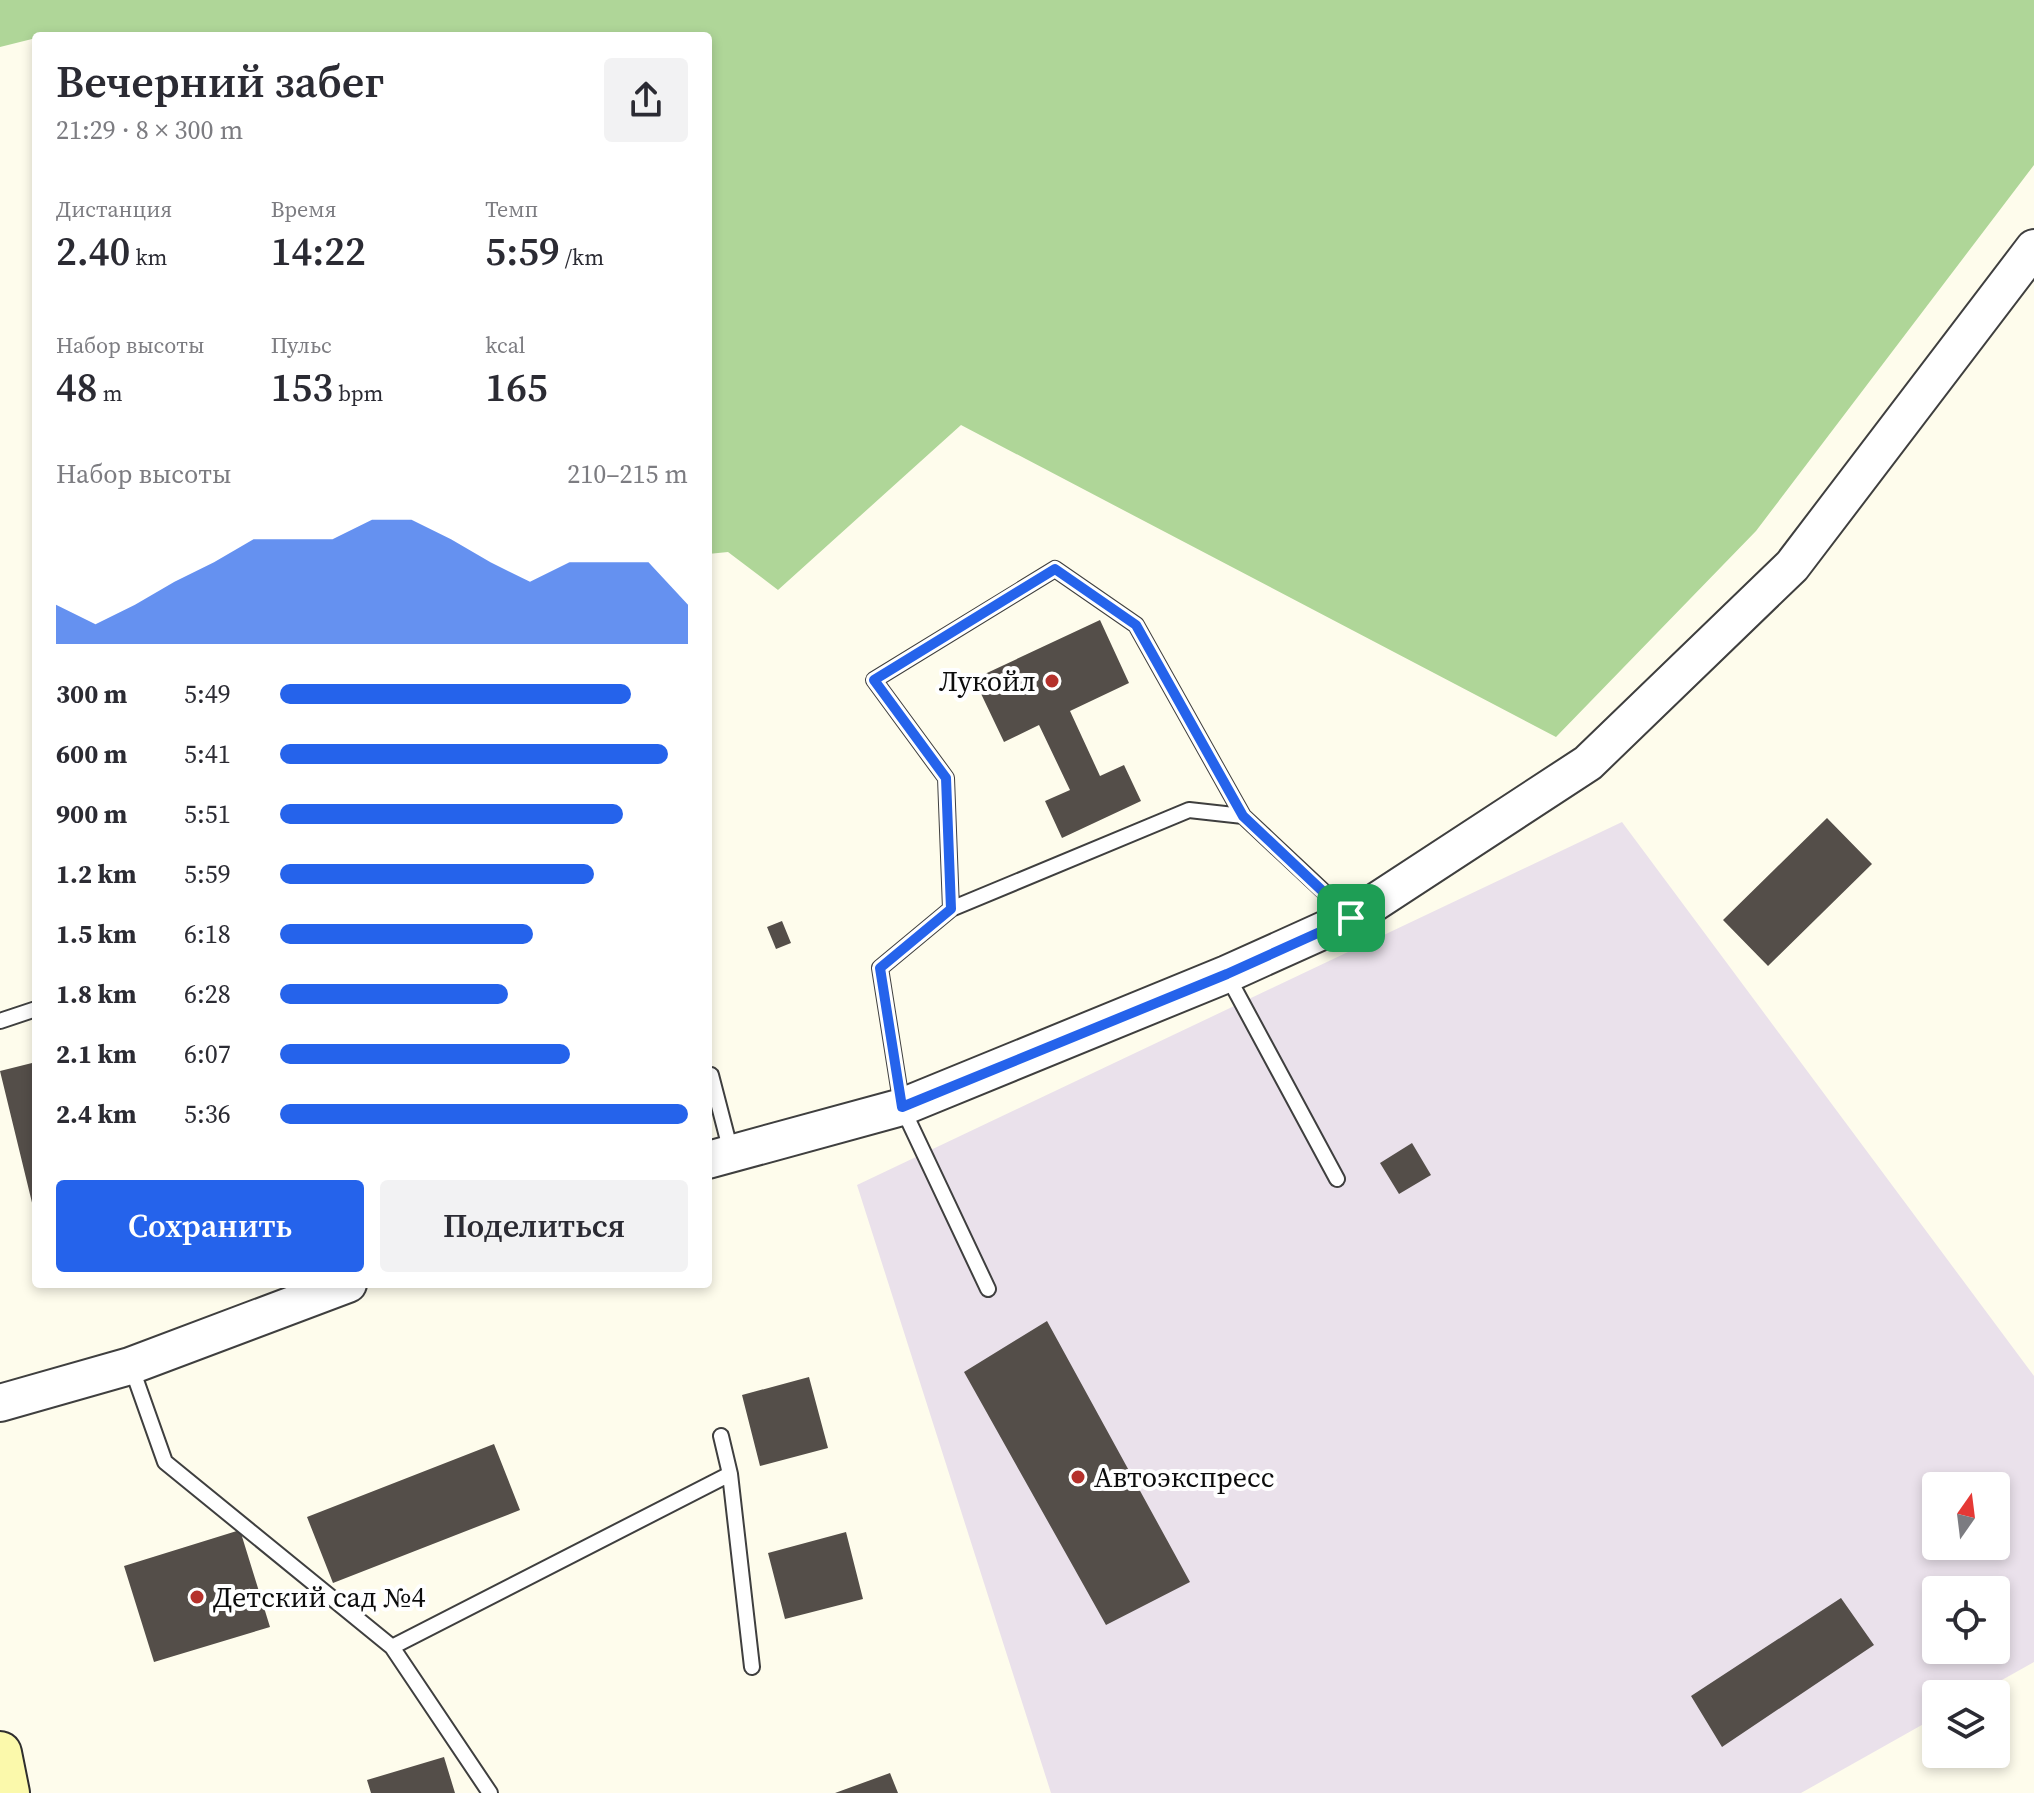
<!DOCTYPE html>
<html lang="ru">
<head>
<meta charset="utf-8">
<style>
	body { margin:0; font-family:"Source Serif 4",serif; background:#f2f2f3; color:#2b2b33; height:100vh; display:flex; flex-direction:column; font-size:30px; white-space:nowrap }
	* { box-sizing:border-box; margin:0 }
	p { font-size:26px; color:#7c7c81 }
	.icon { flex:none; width:44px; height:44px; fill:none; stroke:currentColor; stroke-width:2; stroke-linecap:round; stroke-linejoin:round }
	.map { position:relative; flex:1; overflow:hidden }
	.details { position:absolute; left:32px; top:32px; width:680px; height:1256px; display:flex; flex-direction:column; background:#fff; border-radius:8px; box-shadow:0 4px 12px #0003 }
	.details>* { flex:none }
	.needle { width:52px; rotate:14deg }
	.controls { position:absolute; left:1922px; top:1472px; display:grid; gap:16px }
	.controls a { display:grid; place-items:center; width:88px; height:88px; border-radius:8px; background:#fff; box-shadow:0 4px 12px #0003; font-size:40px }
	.pin { position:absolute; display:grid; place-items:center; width:68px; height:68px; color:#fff; margin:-34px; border-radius:16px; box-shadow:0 4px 12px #0006 }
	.round { display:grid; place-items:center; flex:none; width:84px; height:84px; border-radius:8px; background:#f2f2f3 }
	.head { display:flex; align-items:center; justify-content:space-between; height:136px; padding:0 24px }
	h1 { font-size:44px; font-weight:600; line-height:60px }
	.figures { display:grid; grid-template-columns:repeat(3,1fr); gap:12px; height:136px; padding:8px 24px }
	.figures div { display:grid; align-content:center }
	.figures b { font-size:40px; font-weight:600 }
	.figures small { font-size:22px; font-weight:400 }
	.figures p { font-size:22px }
	.chart { height:224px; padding:16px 24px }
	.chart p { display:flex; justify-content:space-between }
	.chart svg { width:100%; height:144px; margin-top:8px; fill:#2563eb; opacity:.7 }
	.cta { display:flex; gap:16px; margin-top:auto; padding:16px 24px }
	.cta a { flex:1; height:92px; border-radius:8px; background:#2563eb; color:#fff; font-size:32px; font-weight:600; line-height:92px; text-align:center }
	.cta a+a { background:#f2f2f3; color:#2b2b33 }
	ul { padding:0 24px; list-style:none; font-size:26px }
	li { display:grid; grid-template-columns:128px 96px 1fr; align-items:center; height:60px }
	li i { height:20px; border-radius:10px; background:#2563eb }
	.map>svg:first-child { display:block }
	.industrial { fill:#eae1eb; fill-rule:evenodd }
	.forest { fill:#afd698 }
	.building { fill:#544e49 }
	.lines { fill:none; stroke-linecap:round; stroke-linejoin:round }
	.service-casing { stroke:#3f3f3f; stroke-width:18 }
	.tertiary-casing { stroke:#3f3f3f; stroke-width:40 }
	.secondary-casing { stroke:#2e2e2e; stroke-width:46 }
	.service { stroke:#fff; stroke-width:14 }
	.tertiary { stroke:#fff; stroke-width:36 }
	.secondary { stroke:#fbf9ab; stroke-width:42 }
	.route-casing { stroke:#fff; stroke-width:16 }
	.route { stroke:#2563eb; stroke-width:10 }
	.poi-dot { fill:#b5312c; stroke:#fff; stroke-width:3 }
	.labels { text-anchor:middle; stroke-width:8; stroke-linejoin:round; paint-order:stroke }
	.poi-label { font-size:28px; fill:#0c0c0c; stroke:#fff; text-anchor:start }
</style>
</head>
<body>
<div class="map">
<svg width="2034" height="1793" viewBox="0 0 2034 1793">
	<rect width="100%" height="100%" fill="#fefcec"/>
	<!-- industrial -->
	<path class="industrial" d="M1622,822L2034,1376V1662L1977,1694H1936V1717L1801,1793H1051L857,1185ZM1936,1486H1996V1546H1936ZM1936,1590H1996V1650H1936Z"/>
	<!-- forest -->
	<path class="forest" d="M0,0H2034V165L1756,531L1556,737L961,425L778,590L728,552L708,554V36H36V38L0,47Z"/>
	<!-- building -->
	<path class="building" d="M1100,620L1129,683L1070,711L1100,776L1124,765L1141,801L1062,838L1045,801L1070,790L1039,725L1004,742L974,679Z
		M1827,818L1872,864L1768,966L1723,920Z
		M782,921L791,943L776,949L767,927Z
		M36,1062V1214L35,1215L0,1071Z
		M1412,1143L1431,1175L1399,1194L1380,1163Z
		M1047,1321L1190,1582L1106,1625L964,1372Z
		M809,1377L828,1448L760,1466L742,1395Z
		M494,1444L520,1510L333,1583L307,1517Z
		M240,1530L270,1627L154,1662L124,1566Z
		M846,1532L863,1599L785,1619L768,1553Z
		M1841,1598L1874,1645L1722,1747L1691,1696Z
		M444,1757L455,1793H371L367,1780Z
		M890,1773L898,1793H835Z"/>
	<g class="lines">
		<!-- service casing -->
		<g class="service-casing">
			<path id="service" d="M951,909L946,778L874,680L1055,569L1136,625L1243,816
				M1227,975L1337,1179
				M0,1021L36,1009
				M711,1075L731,1152
				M988,1289L902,1107L880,968L951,909L1189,810L1243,816L1351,917
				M131,1366L165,1462L392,1647L490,1793
				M721,1436L730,1474L752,1667
				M392,1647L730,1474"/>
		</g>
		<!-- tertiary casing -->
		<g class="tertiary-casing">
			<path id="tertiary" d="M708,1160L902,1107L1227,974L1351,918L1588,763L1792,566L2034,248
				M0,1403L130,1366L348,1284"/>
		</g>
		<!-- secondary casing -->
		<g class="secondary-casing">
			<path id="secondary" d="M0,1753L8,1793"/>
		</g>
		<!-- service -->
		<use href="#service" class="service"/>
		<!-- tertiary -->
		<use href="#tertiary" class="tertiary"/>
		<!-- secondary -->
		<use href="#secondary" class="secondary"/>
	</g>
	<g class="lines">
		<!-- route casing -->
		<g class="route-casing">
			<path id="route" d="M1055,569L1136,625L1243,816L1351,918L1227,974L902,1107L880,968L951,909L946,778L874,680Z"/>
		</g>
		<!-- route -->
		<use href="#route" class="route"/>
	</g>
	<!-- markers -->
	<g class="poi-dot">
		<circle cx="1052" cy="681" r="8"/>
		<circle cx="1078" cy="1477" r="8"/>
		<circle cx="197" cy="1597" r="8"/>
	</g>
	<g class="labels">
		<!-- poi labels -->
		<g class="poi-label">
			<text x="1036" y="691" text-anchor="end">Лукойл</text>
			<text x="1094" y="1487">Автоэкспресс</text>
			<text x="213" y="1607">Детский сад №4</text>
		</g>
	</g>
</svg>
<div class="controls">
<a><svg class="needle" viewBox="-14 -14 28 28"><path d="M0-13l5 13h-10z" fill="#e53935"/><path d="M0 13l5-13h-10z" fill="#7c7c81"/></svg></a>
<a><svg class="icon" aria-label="locate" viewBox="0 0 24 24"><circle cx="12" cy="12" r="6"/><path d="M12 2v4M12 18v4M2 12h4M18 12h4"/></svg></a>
<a><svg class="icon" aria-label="layers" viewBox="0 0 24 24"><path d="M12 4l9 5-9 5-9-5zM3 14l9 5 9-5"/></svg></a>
</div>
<div class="pin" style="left:1351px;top:918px;background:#1e9e55"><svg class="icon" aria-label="arrive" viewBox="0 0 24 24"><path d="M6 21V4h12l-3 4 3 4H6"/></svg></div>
<section class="details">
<div class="head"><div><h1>Вечерний забег</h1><p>21:29 · 8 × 300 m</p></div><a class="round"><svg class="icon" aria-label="share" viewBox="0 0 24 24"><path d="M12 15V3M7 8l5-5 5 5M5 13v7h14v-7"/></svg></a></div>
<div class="figures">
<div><p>Дистанция</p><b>2.40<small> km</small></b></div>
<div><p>Время</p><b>14:22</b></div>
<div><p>Темп</p><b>5:59<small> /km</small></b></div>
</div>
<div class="figures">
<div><p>Набор высоты</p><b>48<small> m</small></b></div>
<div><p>Пульс</p><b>153<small> bpm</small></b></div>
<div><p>kcal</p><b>165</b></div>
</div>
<div class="chart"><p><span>Набор высоты</span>210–215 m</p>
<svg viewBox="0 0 160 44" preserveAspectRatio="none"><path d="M0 44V32L10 38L20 32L30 25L40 19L50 12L60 12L70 12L80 6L90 6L100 12L110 19L120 25L130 19L140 19L150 19L160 32V44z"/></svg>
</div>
<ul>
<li><b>300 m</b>5:49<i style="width:86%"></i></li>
<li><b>600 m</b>5:41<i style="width:95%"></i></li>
<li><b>900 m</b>5:51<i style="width:84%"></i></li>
<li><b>1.2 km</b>5:59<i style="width:77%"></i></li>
<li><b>1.5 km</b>6:18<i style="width:62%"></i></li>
<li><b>1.8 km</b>6:28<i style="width:56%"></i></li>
<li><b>2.1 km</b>6:07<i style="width:71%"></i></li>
<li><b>2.4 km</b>5:36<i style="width:100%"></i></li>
</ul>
<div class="cta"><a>Сохранить</a><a>Поделиться</a></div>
</section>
</div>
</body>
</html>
